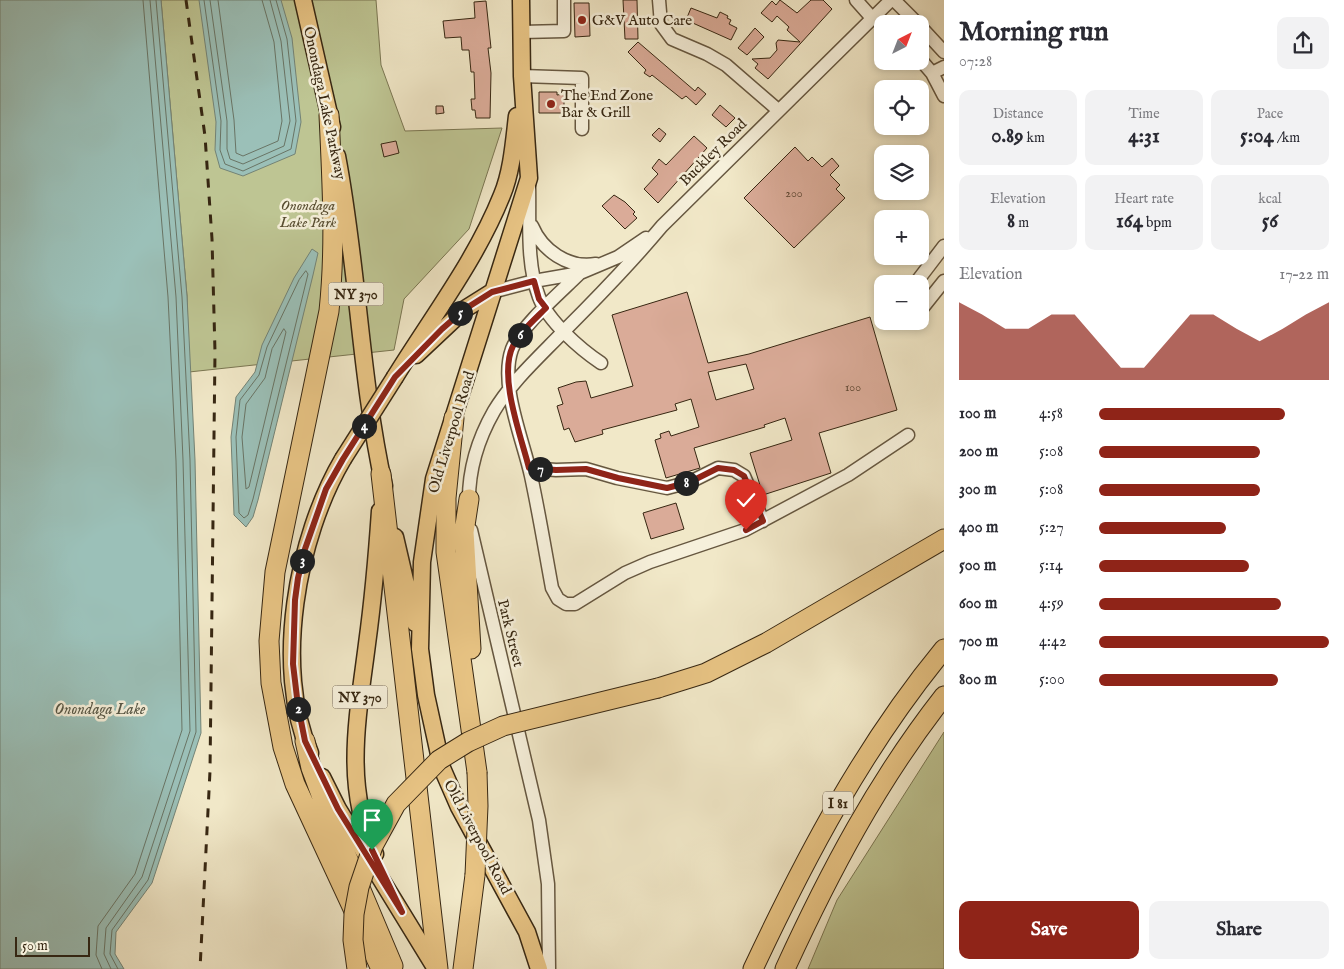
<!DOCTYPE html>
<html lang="en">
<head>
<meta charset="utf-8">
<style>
	body { margin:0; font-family:"IM FELL English",serif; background:#f2f2f3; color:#2b2b33; height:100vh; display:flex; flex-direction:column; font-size:19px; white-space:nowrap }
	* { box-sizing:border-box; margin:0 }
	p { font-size:16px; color:#7c7c81 }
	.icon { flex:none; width:28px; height:28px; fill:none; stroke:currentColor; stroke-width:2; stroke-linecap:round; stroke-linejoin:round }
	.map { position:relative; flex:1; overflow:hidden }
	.panel { display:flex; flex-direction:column; background:#fff; width:400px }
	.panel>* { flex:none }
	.needle { width:32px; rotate:42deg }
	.controls { position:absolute; left:874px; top:15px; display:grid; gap:10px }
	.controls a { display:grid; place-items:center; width:55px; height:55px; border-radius:10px; background:#fff; box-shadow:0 2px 8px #0003; font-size:25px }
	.scale { position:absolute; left:15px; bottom:12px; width:75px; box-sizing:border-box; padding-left:5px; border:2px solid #372712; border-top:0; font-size:14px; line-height:18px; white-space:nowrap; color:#372712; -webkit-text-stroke:4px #f6f0db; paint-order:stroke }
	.pin { position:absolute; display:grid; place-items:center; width:42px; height:42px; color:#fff; margin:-51px -21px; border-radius:50% 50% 50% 0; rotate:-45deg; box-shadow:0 0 5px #0007 }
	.pin .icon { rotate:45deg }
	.km { position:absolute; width:25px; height:25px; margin:-12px; border-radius:50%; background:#222; color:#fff; font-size:14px; line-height:25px; text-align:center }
	.round { display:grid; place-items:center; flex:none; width:52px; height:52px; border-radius:10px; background:#f2f2f3 }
	.summary { display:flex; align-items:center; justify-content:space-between; height:85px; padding:0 15px }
	h1 { font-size:28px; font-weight:800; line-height:38px }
	.figures { display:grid; grid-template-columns:repeat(3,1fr); gap:8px; height:85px; padding:5px 15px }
	.figures div { display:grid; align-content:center; border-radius:10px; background:#f2f2f3; text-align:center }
	.figures b { font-size:21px; font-weight:800 }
	.figures small { font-size:14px; font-weight:400 }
	.figures p { font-size:14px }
	.chart { height:140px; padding:10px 15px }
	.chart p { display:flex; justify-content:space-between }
	.chart svg { width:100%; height:90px; margin-top:5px; fill:#8f2418; opacity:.7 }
	.button { display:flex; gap:10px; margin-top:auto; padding:10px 15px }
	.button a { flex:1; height:58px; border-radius:10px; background:#8f2418; color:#fff; font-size:20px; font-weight:800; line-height:58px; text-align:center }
	.button a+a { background:#f2f2f3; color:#2b2b33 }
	ul { padding:0 15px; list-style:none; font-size:16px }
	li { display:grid; grid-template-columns:80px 60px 1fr; align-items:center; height:38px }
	li i { height:12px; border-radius:6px; background:#8f2418 }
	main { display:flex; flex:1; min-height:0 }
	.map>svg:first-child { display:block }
	.green { fill:#bec593; stroke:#7a7652 }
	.water { fill:#9bc0b8; stroke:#738376 }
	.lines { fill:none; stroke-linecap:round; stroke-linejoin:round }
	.shore { stroke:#697465; stroke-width:1 }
	.building { fill:#daab98; stroke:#372712; fill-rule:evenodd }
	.minor-casing { stroke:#665740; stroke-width:15 }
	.major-casing { stroke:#372712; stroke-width:19 }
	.highway-casing { stroke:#372712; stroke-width:21 }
	.minor { stroke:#f6f0db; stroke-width:12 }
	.major { stroke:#e8c484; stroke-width:16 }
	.highway { stroke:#e8c484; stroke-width:19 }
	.rail { stroke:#372712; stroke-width:3; stroke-dasharray:9 9; stroke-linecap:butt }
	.major-bridge-casing { stroke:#372712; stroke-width:19; stroke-linecap:butt }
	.highway-bridge-casing { stroke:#372712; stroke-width:21; stroke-linecap:butt }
	.major-bridge { stroke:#e8c484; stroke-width:16 }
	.highway-bridge { stroke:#e8c484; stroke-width:19 }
	.route-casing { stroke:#fff; stroke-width:10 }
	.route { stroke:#8f2418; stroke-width:6 }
	.poi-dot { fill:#8f2418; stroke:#f6f0db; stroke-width:2 }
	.labels { text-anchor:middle; stroke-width:5; stroke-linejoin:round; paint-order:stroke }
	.number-label { font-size:12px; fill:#604834 }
	.shield { fill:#f6f0db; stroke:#70634e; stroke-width:1 }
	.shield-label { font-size:14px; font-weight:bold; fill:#372712 }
	.poi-label { font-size:15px; fill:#372712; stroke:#f6f0db; text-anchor:start }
	.street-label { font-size:15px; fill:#372712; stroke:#f6f0db }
	.park-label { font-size:15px; font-style:italic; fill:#594e32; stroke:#f6f0db }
	.water-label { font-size:16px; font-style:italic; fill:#554; stroke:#f6f0db }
</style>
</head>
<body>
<main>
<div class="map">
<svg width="944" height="969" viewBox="0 0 944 969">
	<rect width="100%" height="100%" fill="#f1e8c8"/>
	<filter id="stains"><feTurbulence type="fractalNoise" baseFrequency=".004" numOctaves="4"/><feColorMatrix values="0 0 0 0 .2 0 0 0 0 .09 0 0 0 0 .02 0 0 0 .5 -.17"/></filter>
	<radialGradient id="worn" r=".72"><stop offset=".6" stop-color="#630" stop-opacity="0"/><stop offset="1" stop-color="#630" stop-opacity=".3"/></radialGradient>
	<!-- green -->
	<path class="green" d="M161,0H376L381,65L405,131L502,128L469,229L404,299L394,350L189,372L187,296Z
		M944,732V969H808L837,900Z"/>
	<!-- water -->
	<path class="water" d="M0,0H161L187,296L195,460L201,733L152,883L116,932L115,954L124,969H0Z
		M199,0H281L292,38L301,122L295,154L243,176L220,168L215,150L216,122Z
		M312,249L318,253L313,275L258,500L253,517L246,527L234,515L231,437L236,397L255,372L262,345L294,278Z"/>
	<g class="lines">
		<!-- shore -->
		<path class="shore" d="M204,0L221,121L220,150L225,164L243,171L291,149L296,121L287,39L276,0
			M210,0L227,121V149L230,159L243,164L284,146L290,121L281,41L270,0
			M218,0L234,120L236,153L243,156L278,141L282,121L274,42L262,0
			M306,271L308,274L253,499L248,515L244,518L239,513L236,437L240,400L259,375L267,347L299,280Z
			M284,329L286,332L249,487L246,489L242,437L246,404L265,378L272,349Z
			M102,969L96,955L98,926L135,874L182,730L176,461L168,297L143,0
			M111,969L104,954L106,928L142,877L190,731L183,460L176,297L150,0
			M118,969L110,954L112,930L148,880L196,732L190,460L182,297L156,0"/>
	</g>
	<!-- building -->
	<path class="building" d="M623,0H637L638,39H625Z
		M780,0L797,13L811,0H823L832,9L768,79L755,68L758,64L752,59L770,58L777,50L776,43L778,40L800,42L787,30L789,27L777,16L772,22L761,13L772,1L776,5Z
		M486,1L491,48H488L491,73L490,118H476L475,110H472L471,99H475L474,72H471L469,50H462L461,37L445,38L443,21L475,18L474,2Z
		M574,3H589L590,36L575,37Z
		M691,8L717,18L720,12L728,16L727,18L731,20L729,24L737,28L731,40L686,20Z
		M755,28L764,37L747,55L738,48Z
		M638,42L695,91L698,87L706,94L696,105L686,96L682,99L652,75L650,77L644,73L646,70L628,52Z
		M539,92H557V95L564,94V113H539Z
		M720,105L735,118L726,127L712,115Z
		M436,106H443L444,113L436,114Z
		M659,128L666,134L660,142L652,135Z
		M694,136L707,148L658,203L644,189L658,174L652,168L659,159L666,165Z
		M396,141L399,153L384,157L381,144Z
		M795,147L808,161L812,157L822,167L832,158L839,166L830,175L840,185L836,189L845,198L794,248L744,198Z
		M614,195L625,202L635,212L633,214L637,218L625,229L602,206Z
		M687,292L708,363L749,354L870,317L897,410L819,433L831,473L763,495L750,453L792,440L785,418L764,425L765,427L694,448L700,468L666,478L655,440L661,438L660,434L669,431L671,436L699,427L691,399L675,404L677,410L602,430L603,434L575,442L569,428L564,430L557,406L563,404L558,388L576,382L586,381L591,398L633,386L612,315ZM746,364L754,389L716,400L708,372Z
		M676,503L684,529L651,539L643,513Z"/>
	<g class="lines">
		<!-- minor casing -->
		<g class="minor-casing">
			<path id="minor" d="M659,0L661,24L672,39L707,54L726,65L778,110
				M856,0L872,18
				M894,0L918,24
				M920,26L944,52
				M522,32L564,31V0
				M920,59L932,73L944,96
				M932,73L944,67
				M522,76L582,78V129
				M529,186C530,221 526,263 539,297C548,321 580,349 601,363
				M532,226C542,250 568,269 596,264
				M580,273C561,292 521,326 512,349C499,385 523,439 531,476C539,513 545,550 552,588L558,599L566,604H575L625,573L650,562L745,530L848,475L908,435
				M915,284L944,246
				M492,292L534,281L580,273L618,257L646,238
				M920,311L944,281
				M529,468L556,470L586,469L617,478L667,488L690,482L718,468L734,470L744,476L763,521
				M469,505C468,472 478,439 494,411C512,381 540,356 564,331C598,297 631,263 662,226L891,0
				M471,530L539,820L548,884L549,969"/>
		</g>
		<!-- major casing -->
		<g class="major-casing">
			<path id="major" d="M303,0L332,127
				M521,0L522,76L529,178L434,479L422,562L420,649L426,695L442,768L459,807L527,932L539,969
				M337,156C358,266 360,377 384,486
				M416,355L465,309L492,292
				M395,377C432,317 476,260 502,195C512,171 514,141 517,116
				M395,537L415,623
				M310,753C273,667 297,537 343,459
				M322,777L338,809L436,969
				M375,854C343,785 358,716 367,644C373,600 377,555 380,511"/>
		</g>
		<!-- highway casing -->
		<g class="highway-casing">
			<path id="highway" d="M329,115C332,181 336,245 329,311L275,572L269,641L271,683L283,747L295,784L381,969
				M454,418L446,498V552L477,772
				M381,474L438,969
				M469,499L464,532L471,649
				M658,688L706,673L766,643L944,539
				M305,741L311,768L323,800L393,966
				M463,969L475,875
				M753,969C806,856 864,746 944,649
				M785,969C829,873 878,780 944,696"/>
		</g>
		<!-- minor -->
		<use href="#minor" class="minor"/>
		<!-- major -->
		<use href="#major" class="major"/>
		<!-- highway -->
		<use href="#highway" class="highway"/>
		<!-- rail -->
		<path class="rail" d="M186,0L205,136L212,239L215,352L210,771L200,969"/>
		<!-- major-bridge casing -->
		<g class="major-bridge-casing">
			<path id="major-bridge" d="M343,459L395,377"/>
		</g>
		<!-- highway-bridge casing -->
		<g class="highway-bridge-casing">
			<path id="highway-bridge" d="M475,875L478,806L477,772
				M357,969L353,940L354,914L359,887L373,846L396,804L439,760L468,742L503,726L658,688"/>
		</g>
		<!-- major-bridge -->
		<use href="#major-bridge" class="major-bridge"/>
		<!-- highway-bridge -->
		<use href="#highway-bridge" class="highway-bridge"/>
	</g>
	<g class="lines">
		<!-- route casing -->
		<g class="route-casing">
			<path id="route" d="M372,850L402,912L338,809L305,741L298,706L293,664L295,600L298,578L305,549L326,489L343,459L395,377L442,329L465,309L492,292L534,281L539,299L546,308C534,320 521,331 513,346C498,376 521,436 529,468L556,470L586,469L618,478L667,488L690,482L718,468L734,470L744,476L763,521L746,530"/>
		</g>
		<!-- route -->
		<use href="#route" class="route"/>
	</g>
	<!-- markers -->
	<g class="poi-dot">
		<circle cx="582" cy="20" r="5"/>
		<circle cx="551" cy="104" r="5"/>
	</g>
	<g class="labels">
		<!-- number labels -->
		<g class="number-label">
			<text x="794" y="197">200</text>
			<text x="853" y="391">100</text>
		</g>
		<!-- shield labels -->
		<g class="shield">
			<rect x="328.5" y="282.5" width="55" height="23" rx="4"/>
			<rect x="332.5" y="685.5" width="55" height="23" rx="4"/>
			<rect x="823" y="791.5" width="30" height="23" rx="4"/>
		</g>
		<g class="shield-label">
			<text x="356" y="299">NY 370</text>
			<text x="360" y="702">NY 370</text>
			<text x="838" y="808">I 81</text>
		</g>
		<!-- poi labels -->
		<g class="poi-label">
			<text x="592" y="25">G&amp;V Auto Care</text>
			<text x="561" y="100">The End Zone<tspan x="561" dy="17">Bar &amp; Grill</tspan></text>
		</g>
		<!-- street labels -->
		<g class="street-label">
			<text transform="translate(325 103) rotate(78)" y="5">Onondaga Lake Parkway</text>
			<text transform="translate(713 152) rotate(-45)" y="5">Buckley Road</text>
			<text transform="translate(451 432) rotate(-73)" y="5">Old Liverpool Road</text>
			<text transform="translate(511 633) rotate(76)" y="5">Park Street</text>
			<text transform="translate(478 837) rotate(62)" y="5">Old Liverpool Road</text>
		</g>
		<!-- park labels -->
		<g class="park-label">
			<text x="308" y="210">Onondaga<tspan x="308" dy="17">Lake Park</tspan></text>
		</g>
		<!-- water labels -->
		<g class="water-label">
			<text x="100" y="714">Onondaga Lake</text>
		</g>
	</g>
	<rect width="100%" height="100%" filter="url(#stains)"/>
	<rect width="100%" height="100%" fill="url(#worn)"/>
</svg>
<div class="controls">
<a><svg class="needle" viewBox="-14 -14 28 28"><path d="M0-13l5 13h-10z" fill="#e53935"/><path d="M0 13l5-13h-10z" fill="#7c7c81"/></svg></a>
<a><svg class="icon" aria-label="locate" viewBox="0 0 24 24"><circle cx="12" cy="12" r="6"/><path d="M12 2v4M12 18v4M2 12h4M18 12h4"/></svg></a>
<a><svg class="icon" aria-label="layers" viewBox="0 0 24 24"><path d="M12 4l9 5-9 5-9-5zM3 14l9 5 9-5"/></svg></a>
<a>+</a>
<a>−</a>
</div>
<div class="scale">50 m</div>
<div class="pin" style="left:372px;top:850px;background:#1e9e55"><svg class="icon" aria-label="arrive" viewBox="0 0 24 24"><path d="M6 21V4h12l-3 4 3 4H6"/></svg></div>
<div class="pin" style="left:746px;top:530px;background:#d93025"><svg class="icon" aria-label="check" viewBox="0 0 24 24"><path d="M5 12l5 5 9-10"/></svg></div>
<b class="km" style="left:298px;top:709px">2</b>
<b class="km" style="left:302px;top:561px">3</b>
<b class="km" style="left:364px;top:426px">4</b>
<b class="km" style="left:460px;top:313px">5</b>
<b class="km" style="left:520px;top:335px">6</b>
<b class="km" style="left:540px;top:469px">7</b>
<b class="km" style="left:686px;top:483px">8</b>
</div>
<section class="panel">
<div class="summary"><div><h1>Morning run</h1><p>07:28</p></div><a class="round"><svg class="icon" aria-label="share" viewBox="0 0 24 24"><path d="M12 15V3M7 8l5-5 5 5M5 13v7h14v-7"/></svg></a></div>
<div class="figures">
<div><p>Distance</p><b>0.89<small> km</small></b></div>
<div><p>Time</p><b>4:31</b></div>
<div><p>Pace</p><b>5:04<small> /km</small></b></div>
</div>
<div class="figures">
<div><p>Elevation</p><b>8<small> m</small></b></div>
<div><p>Heart rate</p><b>164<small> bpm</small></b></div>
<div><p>kcal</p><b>56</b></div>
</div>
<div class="chart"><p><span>Elevation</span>17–22 m</p>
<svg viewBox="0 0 160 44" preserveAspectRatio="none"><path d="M0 44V6L10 12L20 19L30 19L40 12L50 12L60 25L70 38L80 38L90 25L100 12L110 12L120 19L130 25L140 19L150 12L160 6V44z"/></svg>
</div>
<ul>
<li><b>100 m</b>4:58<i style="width:81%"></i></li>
<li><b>200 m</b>5:08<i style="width:70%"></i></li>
<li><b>300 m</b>5:08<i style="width:70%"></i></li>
<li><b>400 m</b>5:27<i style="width:55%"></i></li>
<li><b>500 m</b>5:14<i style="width:65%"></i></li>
<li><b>600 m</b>4:59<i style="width:79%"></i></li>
<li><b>700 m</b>4:42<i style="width:100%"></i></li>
<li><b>800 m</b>5:00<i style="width:78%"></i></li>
</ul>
<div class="button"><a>Save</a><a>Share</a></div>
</section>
</main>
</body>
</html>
